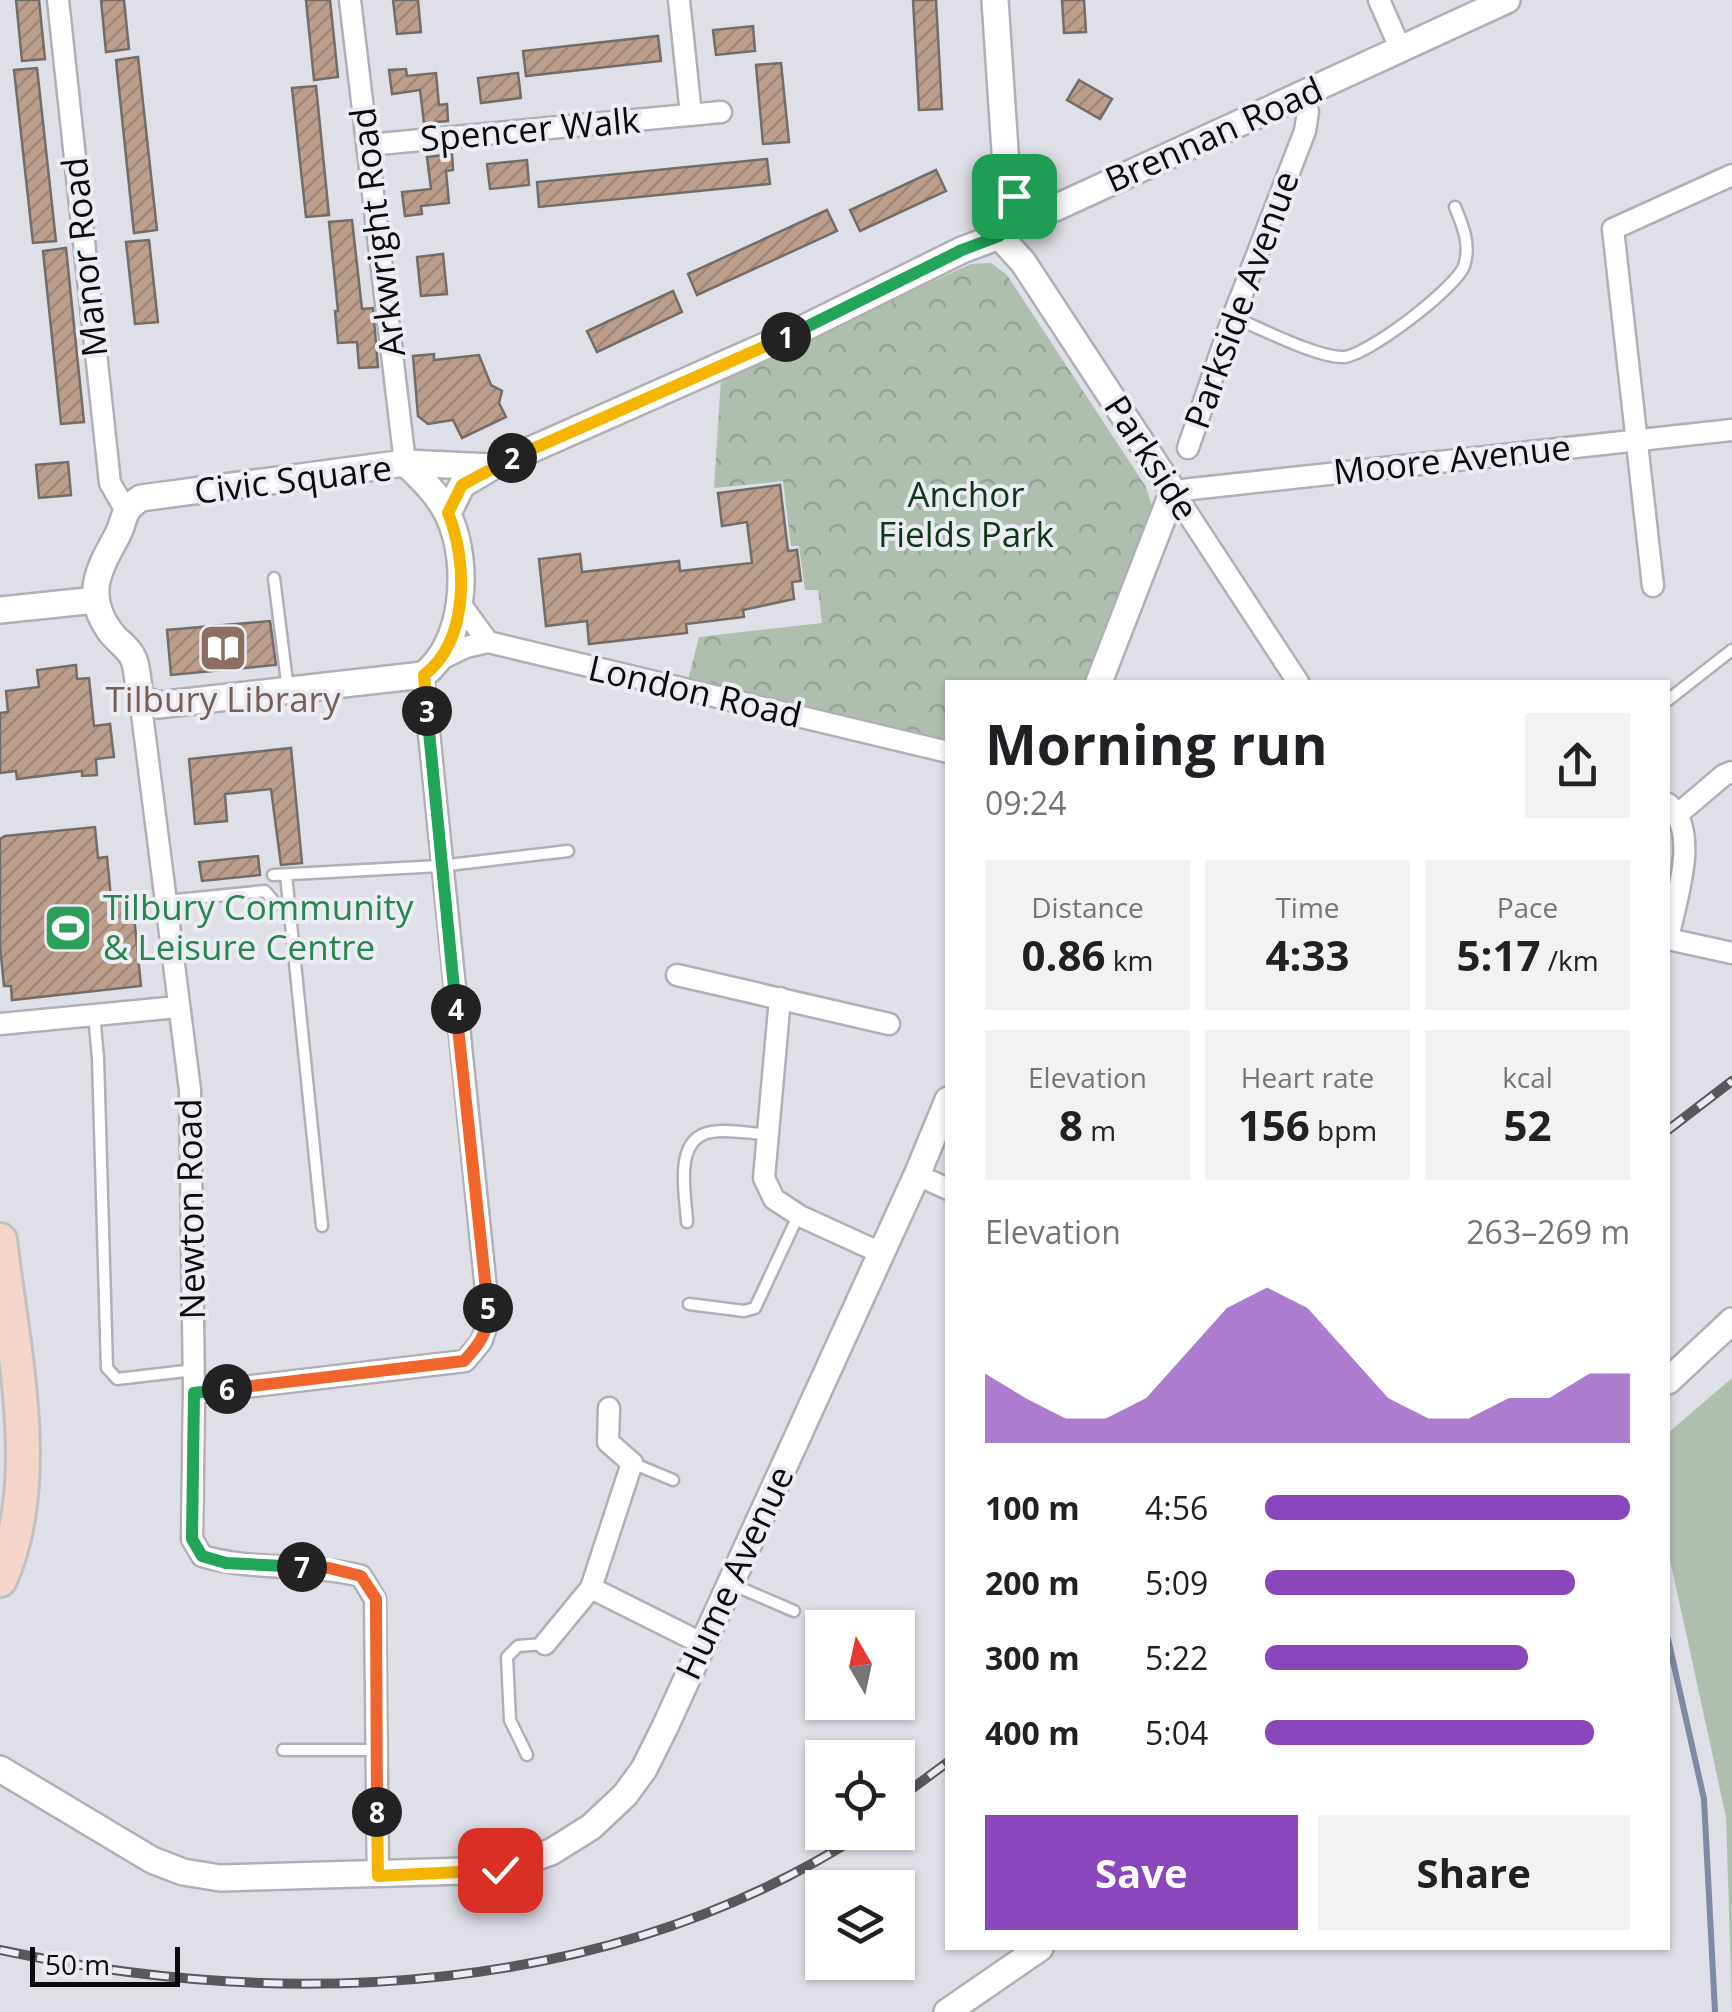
<!DOCTYPE html>
<html lang="en">
<head>
<meta charset="utf-8">
<style>
	body { margin:0; font-family:"Open Sans",sans-serif; background:#f2f2f2; color:#202124; height:100vh; display:flex; flex-direction:column; font-size:38px; white-space:nowrap }
	* { box-sizing:border-box; margin:0 }
	p { font-size:32px; color:#757577 }
	.icon { flex:none; width:55px; height:55px; fill:none; stroke:currentColor; stroke-width:2; stroke-linecap:round; stroke-linejoin:round }
	.map { position:relative; flex:1; overflow:hidden }
	.details { position:absolute; left:945px; top:680px; width:725px; height:1270px; display:flex; flex-direction:column; background:#fff; border-radius:0px; box-shadow:0 2px 8px #0004 }
	.details>* { flex:none }
	.needle { width:65px; rotate:351deg }
	.fabs { position:absolute; left:805px; top:1610px; display:grid; gap:20px }
	.fabs a { display:grid; place-items:center; width:110px; height:110px; border-radius:0px; background:#fff; box-shadow:0 2px 8px #0004; font-size:50px }
	.scale { position:absolute; left:30px; bottom:25px; width:150px; box-sizing:border-box; padding-left:10px; border:5px solid #0b0b0e; border-top:0; font-size:28px; line-height:35px; white-space:nowrap; color:#0b0b0e; -webkit-text-stroke:8px #ececf5; paint-order:stroke }
	.pin { position:absolute; display:grid; place-items:center; width:85px; height:85px; color:#fff; margin:-42px; border-radius:20px; box-shadow:0 5px 15px #0006 }
	.km { position:absolute; width:50px; height:50px; margin:-25px; border-radius:50%; background:#222; color:#fff; font-size:28px; line-height:50px; text-align:center }
	.round { display:grid; place-items:center; flex:none; width:105px; height:105px; border-radius:0px; background:#f2f2f2 }
	.headline { display:flex; align-items:center; justify-content:space-between; height:170px; padding:0 40px }
	h1 { font-size:55px; font-weight:700; line-height:75px }
	.metrics { display:grid; grid-template-columns:repeat(3,1fr); gap:15px; height:170px; padding:10px 40px }
	.metrics div { display:grid; align-content:center; border-radius:0px; background:#f2f2f2; text-align:center }
	.metrics b { font-size:42px; font-weight:700 }
	.metrics small { font-size:28px; font-weight:400 }
	.metrics p { font-size:28px }
	.chart { height:280px; padding:20px 40px }
	.chart p { display:flex; justify-content:space-between }
	.chart svg { width:100%; height:180px; margin-top:10px; fill:#8947bb; opacity:.7 }
	.primary-button { display:flex; gap:20px; margin-top:auto; padding:20px 40px }
	.primary-button a { flex:1; height:115px; border-radius:0px; background:#8947bb; color:#fff; font-size:40px; font-weight:700; line-height:115px; text-align:center }
	.primary-button a+a { background:#f2f2f2; color:#202124 }
	ul { padding:0 40px; list-style:none; font-size:32px }
	li { display:grid; grid-template-columns:160px 120px 1fr; align-items:center; height:75px }
	li i { height:25px; border-radius:12px; background:#8947bb }
	.map>svg:first-child { display:block }
	.grass { fill:#aebfaf }
	.park { fill:url(#park-crowns) }
	.lines { fill:none; stroke-linecap:round; stroke-linejoin:round }
	.stream { stroke:#7c8aa4; stroke-width:6 }
	.building { fill:url(#building-hatch); stroke:#746c68; stroke-width:2.5 }
	.service-casing { stroke:#b0afb7; stroke-width:15 }
	.minor-casing { stroke:#b0afb7; stroke-width:25 }
	.tertiary-casing { stroke:#b0afb7; stroke-width:30 }
	.primary-casing { stroke:#c0c0c0; stroke-width:38 }
	.service { stroke:#fff; stroke-width:10 }
	.minor { stroke:#fff; stroke-width:20 }
	.tertiary { stroke:#fff; stroke-width:25 }
	.primary { stroke:#f5d4ca; stroke-width:32 }
	.rail-casing { stroke:#57575c; stroke-width:10 }
	.rail { stroke:#ececf5; stroke-width:6; stroke-dasharray:19; stroke-linecap:butt }
	.split-1-casing { stroke:#fff; stroke-width:20 }
	.split-2-casing { stroke:#fff; stroke-width:20 }
	.split-3-casing { stroke:#fff; stroke-width:20 }
	.split-4-casing { stroke:#fff; stroke-width:20 }
	.split-5-casing { stroke:#fff; stroke-width:20 }
	.split-6-casing { stroke:#fff; stroke-width:20 }
	.split-7-casing { stroke:#fff; stroke-width:20 }
	.split-8-casing { stroke:#fff; stroke-width:20 }
	.split-9-casing { stroke:#fff; stroke-width:20 }
	.split-1 { stroke:#22a559; stroke-width:12 }
	.split-2 { stroke:#f5b400; stroke-width:12 }
	.split-3 { stroke:#f5b400; stroke-width:12 }
	.split-4 { stroke:#22a559; stroke-width:12 }
	.split-5 { stroke:#f0652b; stroke-width:12 }
	.split-6 { stroke:#f0652b; stroke-width:12 }
	.split-7 { stroke:#22a559; stroke-width:12 }
	.split-8 { stroke:#f0652b; stroke-width:12 }
	.split-9 { stroke:#f5b400; stroke-width:12 }
	.labels { text-anchor:middle; stroke-width:8; stroke-linejoin:round; paint-order:stroke }
	.street-label { font-size:35px; fill:#0b0b0e; stroke:#ececf5 }
	.park-label { font-size:35px; fill:#0d3717; stroke:#ececf5 }
	.education-label { font-size:35px; fill:#785e54; stroke:#ececf5 }
	.leisure-label { font-size:35px; fill:#27864d; stroke:#ececf5; text-anchor:start }
</style>
</head>
<body>
<div class="map">
<svg width="1732" height="2012" viewBox="0 0 1732 2012">
	<defs>
		<pattern id="park-crowns" width="20" height="18" patternUnits="userSpaceOnUse" patternTransform="scale(2.5)"><rect width="20" height="18" fill="#aebfaf"/><path d="M2 6a3 3 0 1 1 6 0M12 15a3 3 0 1 1 6 0" fill="none" stroke="#94a395"/></pattern>
		<pattern id="building-hatch" width="6" height="6" patternUnits="userSpaceOnUse" patternTransform="scale(2.5)"><rect width="6" height="6" fill="#bc9e8d"/><path d="M-1 1l2-2M0 6l6-6M5 7l2-2" fill="none" stroke="#a08778"/></pattern>
	</defs>
	<rect width="100%" height="100%" fill="#dfdfe7"/>
	<!-- grass -->
	<path class="grass" d="M1732,1378V2008L1726,1817L1668,1550V1433Z"/>
	<!-- park -->
	<path class="park" d="M991,263L1007,275L1146,487L1152,506V518L1090,682H948L947,743L688,680L699,637L822,623L818,590H805L799,546H791L783,481L714,488L721,378L971,264Z"/>
	<g class="lines">
		<!-- stream -->
		<path class="stream" d="M1668,1639L1704,1799L1715,2012"/>
	</g>
	<!-- building -->
	<path class="building" d="M16,0H39L45,59L22,61Z
		M101,0H124L129,49L106,52Z
		M306,0H330L338,77L314,80Z
		M393,0H418L421,32L397,34Z
		M913,0H936L942,109L919,110Z
		M1062,0H1084L1086,32L1064,33Z
		M753,26L755,51L716,55L713,30Z
		M658,36L661,61L526,76L523,51Z
		M138,57L157,230L134,233L116,60Z
		M781,63L789,142L763,144L756,65Z
		M37,68L56,241L33,243L14,70Z
		M406,69L407,76L436,73L439,105L447,104L448,121L424,123L420,90L392,94L389,70Z
		M518,73L521,98L481,103L478,78Z
		M1079,80L1112,99L1100,119L1067,100Z
		M316,86L329,215L306,217L292,88Z
		M452,154L453,170L446,171L449,203L421,206L422,214L405,216L402,192L431,189L427,157Z
		M767,159L770,184L539,207L537,182Z
		M527,160L529,185L490,189L487,164Z
		M936,170L946,191L860,231L850,210Z
		M827,210L837,231L697,295L688,274Z
		M352,220L362,309L373,308L378,367L359,368L357,342L338,343L335,311H338L329,222Z
		M149,240L158,322L135,324L126,242Z
		M66,248L84,422L61,424L43,251Z
		M443,254L447,294L421,296L417,257Z
		M673,291L682,312L597,352L587,331Z
		M434,354V360L479,355L491,385L502,391L499,403L506,417L462,438L453,420L428,424L418,416L413,356Z
		M68,462L71,495L39,498L36,465Z
		M780,485L788,551L797,550L801,581L792,582L794,599L743,610L744,617L686,624L687,633L589,644L587,621L546,626L539,559L580,554L582,572L679,561L680,571L752,563L747,522L722,526L718,493Z
		M270,621L276,665L171,675L167,630Z
		M76,665L77,679L89,678L94,726L110,724L114,757L96,759L97,775L82,776V771L17,779L16,771L0,773V713L8,712L6,691L39,687L37,670Z
		M291,748L302,863L281,865L271,789L225,794L227,821L195,824L189,759Z
		M95,827L98,858L107,857L111,898L132,896L141,986L12,1000L11,986H4L0,946V839L5,836Z
		M258,856L260,875L202,881L199,862Z"/>
	<g class="lines">
		<!-- service casing -->
		<g class="service-casing">
			<path id="service" d="M1233,317C1260,328 1316,357 1342,357C1365,358 1456,288 1464,266C1471,245 1463,226 1455,207
				M274,578L288,690
				M1668,700L1732,650
				M273,875L440,866L568,851
				M286,875L322,1226
				M166,901L265,891L276,904
				M94,1015L98,1058L107,1368L117,1379L194,1370
				M687,1222C686,1197 674,1146 704,1134C720,1127 750,1134 767,1134
				M689,1304L744,1311L755,1308L798,1216
				M632,1463L673,1480
				M731,1584L794,1611
				M283,1750H376
				M527,1755L510,1720L507,1657L518,1646L545,1644"/>
		</g>
		<!-- minor casing -->
		<g class="minor-casing">
			<path id="minor" d="M58,0L110,483L125,509
				M350,0L405,463
				M679,0L691,115
				M1379,0L1400,48
				M368,145L721,112
				M1188,448L1233,317L1305,131L1308,112L1303,95
				M1653,586L1613,229L1732,175
				M461,605L488,642L948,752
				M441,659L466,647L488,642
				M1298,682L1173,491L1732,430
				M140,698L190,1090L194,1393L192,1539L202,1556C254,1571 309,1563 361,1576L375,1599L378,1875
				M1668,804C1701,832 1675,902 1668,939
				M1678,814L1724,775L1732,772
				M1668,939L1732,953
				M677,975L889,1024
				M780,998L764,1178L774,1199L800,1216L881,1253
				M0,1024L178,1007
				M917,1175L948,1189
				M194,1393L465,1361L481,1342L489,1319L423,675
				M591,1588L632,1463L608,1442L609,1408
				M545,1644L591,1588L703,1644"/>
		</g>
		<!-- tertiary casing -->
		<g class="tertiary-casing">
			<path id="tertiary" d="M995,0L1007,181L1013,196L1031,213
				M999,236L1023,262L1173,491L1099,682
				M405,463C422,479 439,495 449,517C470,563 465,644 423,675L158,705L140,698C138,686 138,671 134,660C130,648 116,641 109,630C84,594 99,569 117,536C127,517 120,512 141,498L405,463L492,467
				M448,513L462,485L492,467L790,335L962,250L999,236L1031,213L1055,208L1507,0
				M0,610L96,600
				M1668,1381L1732,1321
				M0,1769L152,1860L183,1872L220,1878L500,1870L551,1852L591,1827L625,1795L644,1769L665,1727L917,1175L948,1100
				M947,2012L1040,1948"/>
		</g>
		<!-- primary casing -->
		<g class="primary-casing">
			<path id="primary" d="M0,1240C12,1345 45,1480 0,1580"/>
		</g>
		<!-- service -->
		<use href="#service" class="service"/>
		<!-- minor -->
		<use href="#minor" class="minor"/>
		<!-- tertiary -->
		<use href="#tertiary" class="tertiary"/>
		<!-- primary -->
		<use href="#primary" class="primary"/>
		<!-- rail casing -->
		<g class="rail-casing">
			<path id="rail" d="M1668,1130L1732,1081
				M898,1799L948,1762
				M0,1950C289,2012 610,1997 865,1832"/>
		</g>
		<!-- rail -->
		<use href="#rail" class="rail"/>
	</g>
	<g class="lines">
		<!-- split-1 casing -->
		<g class="split-1-casing">
			<path id="split-1" d="M786,337L962,250L999,236L1031,213L1014,196"/>
		</g>
		<!-- split-2 casing -->
		<g class="split-2-casing">
			<path id="split-2" d="M512,458L786,337"/>
		</g>
		<!-- split-3 casing -->
		<g class="split-3-casing">
			<path id="split-3" d="M427,711L424,675C469,641 468,562 448,513L462,485L512,458"/>
		</g>
		<!-- split-4 casing -->
		<g class="split-4-casing">
			<path id="split-4" d="M427,711L456,1009"/>
		</g>
		<!-- split-5 casing -->
		<g class="split-5-casing">
			<path id="split-5" d="M456,1009L488,1308"/>
		</g>
		<!-- split-6 casing -->
		<g class="split-6-casing">
			<path id="split-6" d="M227,1389L464,1361C479,1345 490,1330 488,1308"/>
		</g>
		<!-- split-7 casing -->
		<g class="split-7-casing">
			<path id="split-7" d="M227,1389L194,1393L192,1539L202,1556L226,1563L302,1567"/>
		</g>
		<!-- split-8 casing -->
		<g class="split-8-casing">
			<path id="split-8" d="M302,1567L329,1568L361,1576L376,1599L377,1812"/>
		</g>
		<!-- split-9 casing -->
		<g class="split-9-casing">
			<path id="split-9" d="M377,1812L378,1876L500,1870"/>
		</g>
		<!-- split-1 -->
		<use href="#split-1" class="split-1"/>
		<!-- split-2 -->
		<use href="#split-2" class="split-2"/>
		<!-- split-3 -->
		<use href="#split-3" class="split-3"/>
		<!-- split-4 -->
		<use href="#split-4" class="split-4"/>
		<!-- split-5 -->
		<use href="#split-5" class="split-5"/>
		<!-- split-6 -->
		<use href="#split-6" class="split-6"/>
		<!-- split-7 -->
		<use href="#split-7" class="split-7"/>
		<!-- split-8 -->
		<use href="#split-8" class="split-8"/>
		<!-- split-9 -->
		<use href="#split-9" class="split-9"/>
	</g>
	<!-- icons -->
	<defs>
		<g id="library-square" transform="scale(2.5)"><rect x="-9" y="-9" width="18" height="18" rx="4" fill="#8d6e63" stroke="#ececf5"/><path d="M-6-4Q-3-5.5-.7-3.5V5Q-3 3-6 4ZM6-4Q3-5.5 .7-3.5V5Q3 3 6 4Z" fill="#fff"/></g>
		<g id="stadium-square" transform="scale(2.5)"><rect x="-9" y="-9" width="18" height="18" rx="4" fill="#2e9e5b" stroke="#ececf5"/><path d="M0-5a6.5 5 0 1 0 0 10a6.5 5 0 1 0 0-10ZM-3.5-1.8h7v3.6h-7Z" fill="#fff"/></g>
	</defs>
	<g fill-rule="evenodd">
		<use href="#library-square" x="223" y="648"/>
		<use href="#stadium-square" x="68" y="928"/>
	</g>
	<g class="labels">
		<!-- street labels -->
		<g class="street-label">
			<text transform="translate(530 130) rotate(-5)" y="12">Spencer Walk</text>
			<text transform="translate(1214 135) rotate(-24)" y="12">Brennan Road</text>
			<text transform="translate(378 232) rotate(-97)" y="12">Arkwright Road</text>
			<text transform="translate(85 257) rotate(-96)" y="12">Manor Road</text>
			<text transform="translate(1242 300) rotate(-70)" y="12">Parkside Avenue</text>
			<text transform="translate(1151 458) rotate(57)" y="12">Parkside</text>
			<text transform="translate(1452 460) rotate(-6)" y="12">Moore Avenue</text>
			<text transform="translate(293 480) rotate(-7)" y="12">Civic Square</text>
			<text transform="translate(695 692) rotate(13)" y="12">London Road</text>
			<text transform="translate(191 1209) rotate(-91)" y="12">Newton Road</text>
			<text transform="translate(735 1573) rotate(-65)" y="12">Hume Avenue</text>
		</g>
		<!-- park labels -->
		<g class="park-label">
			<text x="966" y="507">Anchor<tspan x="966" dy="40">Fields Park</tspan></text>
		</g>
		<!-- education labels -->
		<g class="education-label">
			<text x="223" y="712">Tilbury Library</text>
		</g>
		<!-- leisure labels -->
		<g class="leisure-label">
			<text x="103" y="920">Tilbury Community<tspan x="103" dy="40">&amp; Leisure Centre</tspan></text>
		</g>
	</g>
</svg>
<div class="fabs">
<a><svg class="needle" viewBox="-14 -14 28 28"><path d="M0-13l5 13h-10z" fill="#e53935"/><path d="M0 13l5-13h-10z" fill="#757577"/></svg></a>
<a><svg class="icon" aria-label="locate" viewBox="0 0 24 24"><circle cx="12" cy="12" r="6"/><path d="M12 2v4M12 18v4M2 12h4M18 12h4"/></svg></a>
<a><svg class="icon" aria-label="layers" viewBox="0 0 24 24"><path d="M12 4l9 5-9 5-9-5zM3 14l9 5 9-5"/></svg></a>
</div>
<div class="scale">50 m</div>
<div class="pin" style="left:1014px;top:196px;background:#1e9e55"><svg class="icon" aria-label="arrive" viewBox="0 0 24 24"><path d="M6 21V4h12l-3 4 3 4H6"/></svg></div>
<div class="pin" style="left:500px;top:1870px;background:#d93025"><svg class="icon" aria-label="check" viewBox="0 0 24 24"><path d="M5 12l5 5 9-10"/></svg></div>
<b class="km" style="left:786px;top:337px">1</b>
<b class="km" style="left:512px;top:458px">2</b>
<b class="km" style="left:427px;top:711px">3</b>
<b class="km" style="left:456px;top:1009px">4</b>
<b class="km" style="left:488px;top:1308px">5</b>
<b class="km" style="left:227px;top:1389px">6</b>
<b class="km" style="left:302px;top:1567px">7</b>
<b class="km" style="left:377px;top:1812px">8</b>
<section class="details">
<div class="headline"><div><h1>Morning run</h1><p>09:24</p></div><a class="round"><svg class="icon" aria-label="share" viewBox="0 0 24 24"><path d="M12 15V3M7 8l5-5 5 5M5 13v7h14v-7"/></svg></a></div>
<div class="metrics">
<div><p>Distance</p><b>0.86<small> km</small></b></div>
<div><p>Time</p><b>4:33</b></div>
<div><p>Pace</p><b>5:17<small> /km</small></b></div>
</div>
<div class="metrics">
<div><p>Elevation</p><b>8<small> m</small></b></div>
<div><p>Heart rate</p><b>156<small> bpm</small></b></div>
<div><p>kcal</p><b>52</b></div>
</div>
<div class="chart"><p><span>Elevation</span>263–269 m</p>
<svg viewBox="0 0 160 44" preserveAspectRatio="none"><path d="M0 44V27L10 33L20 38L30 38L40 33L50 22L60 11L70 6L80 11L90 22L100 33L110 38L120 38L130 33L140 33L150 27L160 27V44z"/></svg>
</div>
<ul>
<li><b>100 m</b>4:56<i style="width:100%"></i></li>
<li><b>200 m</b>5:09<i style="width:85%"></i></li>
<li><b>300 m</b>5:22<i style="width:72%"></i></li>
<li><b>400 m</b>5:04<i style="width:90%"></i></li>
</ul>
<div class="primary-button"><a>Save</a><a>Share</a></div>
</section>
</div>
</body>
</html>
